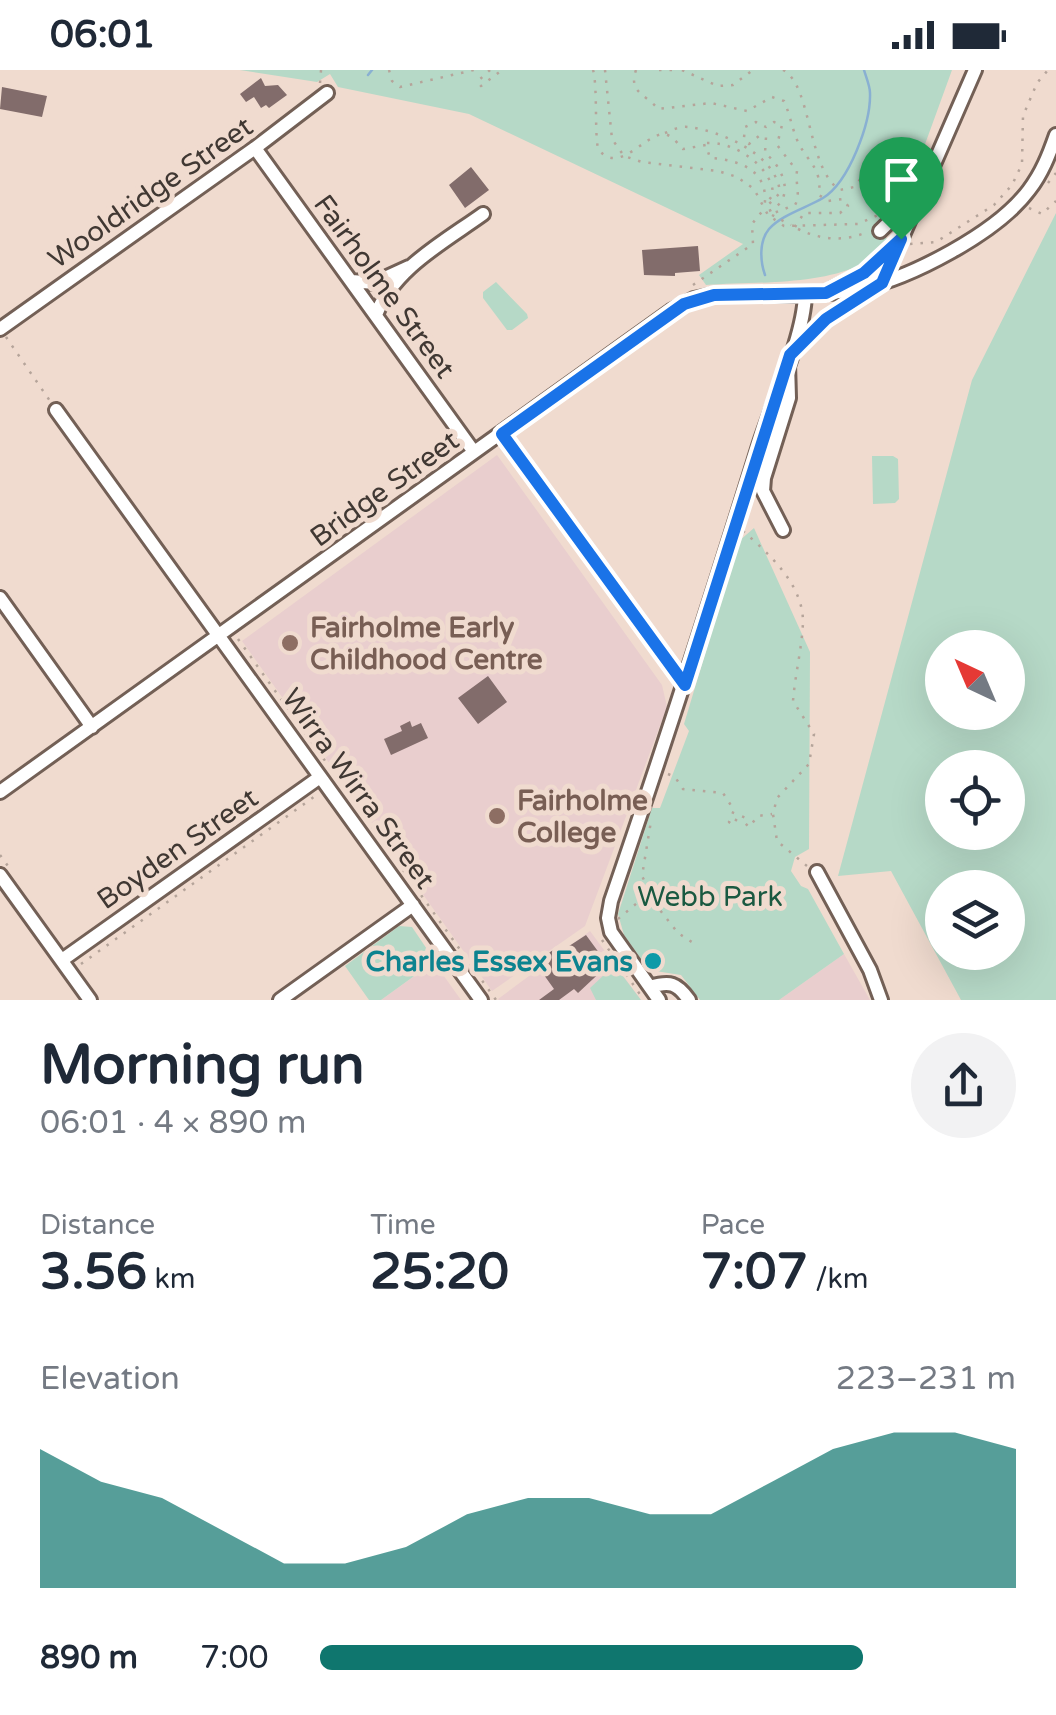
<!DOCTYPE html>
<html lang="en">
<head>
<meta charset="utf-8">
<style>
	body { margin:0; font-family:"Varela Round",sans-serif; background:#f2f2f3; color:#1f2937; height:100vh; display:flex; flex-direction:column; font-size:38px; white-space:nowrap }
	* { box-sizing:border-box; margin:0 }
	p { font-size:32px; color:#747a83 }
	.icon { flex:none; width:55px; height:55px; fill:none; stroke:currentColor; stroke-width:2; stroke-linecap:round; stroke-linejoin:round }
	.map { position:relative; height:930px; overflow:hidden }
	.drawer { display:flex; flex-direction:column; background:#fff; flex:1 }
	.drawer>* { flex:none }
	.needle { width:65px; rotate:316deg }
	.controls { position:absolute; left:925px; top:560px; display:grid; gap:20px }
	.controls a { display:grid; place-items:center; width:100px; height:100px; border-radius:50%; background:#fff; box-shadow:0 10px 40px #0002; font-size:50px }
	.pin { position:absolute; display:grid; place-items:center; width:85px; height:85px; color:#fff; margin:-102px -42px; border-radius:50% 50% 50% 0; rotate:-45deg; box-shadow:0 0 10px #0007 }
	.pin .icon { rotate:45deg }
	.round { display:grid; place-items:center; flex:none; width:105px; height:105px; border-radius:52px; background:#f2f2f3 }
	.headline { display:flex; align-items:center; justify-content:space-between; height:170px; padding:0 40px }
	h1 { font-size:55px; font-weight:800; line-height:75px }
	.stats { display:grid; grid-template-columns:repeat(3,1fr); gap:15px; height:170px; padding:10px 40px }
	.stats div { display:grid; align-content:center }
	.stats b { font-size:50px; font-weight:800 }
	.stats small { font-size:28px; font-weight:400 }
	.stats p { font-size:28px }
	.chart { height:280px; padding:20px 40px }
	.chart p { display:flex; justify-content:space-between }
	.chart svg { width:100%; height:180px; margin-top:10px; fill:#0f766e; opacity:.7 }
	ul { padding:0 40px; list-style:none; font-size:32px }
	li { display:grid; grid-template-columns:160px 120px 1fr; align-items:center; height:75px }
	li i { height:25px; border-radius:12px; background:#0f766e }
	.status { display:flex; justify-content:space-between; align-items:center; height:70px; padding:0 50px; background:#fff; direction:ltr }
	.status svg { height:28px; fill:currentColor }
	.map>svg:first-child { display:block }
	.education { fill:#e9cece }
	.green { fill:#b6d9c7; fill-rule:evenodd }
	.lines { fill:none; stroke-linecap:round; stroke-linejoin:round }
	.stream { stroke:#89b0d2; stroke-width:2.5 }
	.building { fill:#826c6b }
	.minor-casing { stroke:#736056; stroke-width:18 }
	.path { stroke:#b5a49a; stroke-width:2.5; stroke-dasharray:2.5 8; stroke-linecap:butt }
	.minor { stroke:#fff; stroke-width:12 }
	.route-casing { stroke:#fff; stroke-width:20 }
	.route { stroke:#1a73e8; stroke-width:12 }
	.education-dot { fill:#8d6e63; stroke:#f0dbcf; stroke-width:4 }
	.culture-dot { fill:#0f9aa8; stroke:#f0dbcf; stroke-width:4 }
	.labels { text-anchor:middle; stroke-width:10; stroke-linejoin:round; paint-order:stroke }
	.street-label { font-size:28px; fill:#403833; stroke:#f0dbcf }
	.education-label { font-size:28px; font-weight:bold; fill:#785e54; stroke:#f0dbcf; text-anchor:start }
	.park-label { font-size:28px; fill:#1a5941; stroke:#f0dbcf }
	.culture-label { font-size:28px; font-weight:bold; fill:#0d838f; stroke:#f0dbcf; text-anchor:end }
</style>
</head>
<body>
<div class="status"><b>06:01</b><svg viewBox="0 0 49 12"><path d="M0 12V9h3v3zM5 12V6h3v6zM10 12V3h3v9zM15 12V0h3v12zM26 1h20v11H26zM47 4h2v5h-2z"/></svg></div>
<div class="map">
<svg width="1056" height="930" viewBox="0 0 1056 930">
	<rect width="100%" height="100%" fill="#f0dbcf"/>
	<!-- education -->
	<path class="education" d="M497,385L662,615L667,637L585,856L492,921L242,571Z
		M590,861L641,930H499L498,929Z
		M844,884L870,930H779Z
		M434,892L461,930H381Z"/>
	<!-- green -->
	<path class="green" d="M240,0H952L924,77L917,80L878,160L889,171C879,179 869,191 858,196C816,215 751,212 706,215L699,205L743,174L469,44L338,17L330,4L317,12Z
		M1056,143V930H961L891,801L838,806L972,310ZM942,578H1008V642H942ZM942,698H1008V762H942ZM942,818H1008V882H942Z
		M496,212L527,244L528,248L512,260H507L483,228V222Z
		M872,386H893L898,389L899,429L895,433L873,434Z
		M754,458L810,582L809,779L795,787L791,801L801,816L808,819L844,884L779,930H700L681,905L649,900L624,865L618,844L652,738H660L689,661L684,654L739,471Z
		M399,856L412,857L435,891L381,930H369L345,896Z
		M613,893L641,930H596L590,918L605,904L602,899Z"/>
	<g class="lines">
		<!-- stream -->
		<path class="stream" d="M368,5L372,0
			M765,205C760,191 759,171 769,159C781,145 806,138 823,128C849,112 871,53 870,23C870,16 866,7 864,0"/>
	</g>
	<!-- building -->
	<path class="building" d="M261,8L265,16L278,15L287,25L269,38L266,35L261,38L254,27L246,32L240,24Z
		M2,17L47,26L42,47L0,39Z
		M471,97L489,120L465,138L449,115Z
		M698,176L700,201L675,203V206L644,205L642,180Z
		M488,606L507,632L478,654L458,628Z
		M410,651L412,657L421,653L428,668L391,685L384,669L402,661L400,656Z
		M586,865L608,895L578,923L574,919L559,930H539L554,919L539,898L543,894L540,889L553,880L566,878Z"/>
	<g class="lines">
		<!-- minor casing -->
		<g class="minor-casing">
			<path id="minor" d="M255,78L474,382
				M880,161L911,131L917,134
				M352,211L374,213L409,197
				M832,219L864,203L893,177
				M376,245C393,199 444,172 483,144
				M0,259L255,78L327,23
				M795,280L826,249L882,213L975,0
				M56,340L481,930
				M502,364L685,615
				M783,460L763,421L764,408L789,328L788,293
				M0,528L92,657
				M0,722L671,241L694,229L713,225C761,224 812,228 859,219C911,208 997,163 1029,120C1042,103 1049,85 1056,65
				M817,802L870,900L881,930
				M0,805L90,930
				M62,890L320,707
				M650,917C670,911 677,913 689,930
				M280,930L413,835
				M659,930L611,862L608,848L611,831C663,680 712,528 759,376C773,332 804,267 805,224"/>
		</g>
		<!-- path -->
		<path class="path" d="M389,0L392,11L400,17L474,0
			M490,0L478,11L481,16L502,0
			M593,0C598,16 594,74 599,80C619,105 645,64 664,64C672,65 678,74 683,79L706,75L710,88C742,90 771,102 764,139
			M605,0L612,69L624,86L642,92L718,101L737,107L754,119L768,145L784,156L858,154L878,145
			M636,0C628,23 646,24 658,39L711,33L747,41L772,27L784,31C790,44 792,59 798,72C808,93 822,97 819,125L828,131L843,129L848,136L840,143H804L795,157
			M659,0H675
			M682,0L718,16L733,15L753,0
			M783,0C812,15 807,99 840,120L854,117L871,96L876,95L878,103L866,122L874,123L877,114L885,108L890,137
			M320,13L321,0
			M665,63C672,60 680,56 688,57C721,61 777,84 780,123L765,138
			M707,73C734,71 773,97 773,125L767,132
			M1048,113L1056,103
			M1029,138L1042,144L1056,131
			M769,141C796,129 784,98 765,83L766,67L759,66L749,74L744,68L745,57L756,52L766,57L774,52L782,55L777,75L797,101C795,113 801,125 795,135L771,144
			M772,145L791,155
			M798,159C821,170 844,172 867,162
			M910,174L936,172L994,135L1012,115L1022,94L1023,46L1037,13L1048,0
			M693,215L753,174L752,154L764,139
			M6,267L50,331
			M743,461C769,484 803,514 803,552C802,578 795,605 793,631L814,664L809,694L777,728L773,744L777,771L807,796
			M238,569L496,930
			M668,704L675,707L683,719L723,723L734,740L729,752L733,755L739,745L746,748L745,753L749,757L758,746L772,744
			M0,785L10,799
			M645,828L652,830L678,863L698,876
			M618,849L643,828L647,816L642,806L651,751
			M602,870L644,930
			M81,894L318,724"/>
		<!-- minor -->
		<use href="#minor" class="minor"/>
	</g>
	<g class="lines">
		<!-- route casing -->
		<g class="route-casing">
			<path id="route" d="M901,169L882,213L826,249L790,285L685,615L502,364L684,234L714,225L826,223L864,203Z"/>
		</g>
		<!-- route -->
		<use href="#route" class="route"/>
	</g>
	<!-- markers -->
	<g class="education-dot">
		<circle cx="290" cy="573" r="10"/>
		<circle cx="497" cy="746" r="10"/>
	</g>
	<circle class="culture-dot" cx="653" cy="891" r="10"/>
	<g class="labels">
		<!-- street labels -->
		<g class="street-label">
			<text transform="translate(150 122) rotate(-35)" y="10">Wooldridge Street</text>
			<text transform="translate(385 216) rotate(54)" y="10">Fairholme Street</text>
			<text transform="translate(384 418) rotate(-36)" y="10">Bridge Street</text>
			<text transform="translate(359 718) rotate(54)" y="10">Wirra Wirra Street</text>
			<text transform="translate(177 778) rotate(-35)" y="10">Boyden Street</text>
		</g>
		<!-- education labels -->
		<g class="education-label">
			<text x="310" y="567">Fairholme Early<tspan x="310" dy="32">Childhood Centre</tspan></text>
			<text x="517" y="740">Fairholme<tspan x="517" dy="32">College</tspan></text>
		</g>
		<!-- park labels -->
		<g class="park-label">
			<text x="710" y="836">Webb Park</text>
		</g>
		<!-- culture labels -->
		<g class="culture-label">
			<text x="633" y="901">Charles Essex Evans</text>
		</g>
	</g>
</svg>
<div class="controls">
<a><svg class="needle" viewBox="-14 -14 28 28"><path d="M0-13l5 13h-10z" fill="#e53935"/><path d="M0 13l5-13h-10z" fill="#747a83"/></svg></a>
<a><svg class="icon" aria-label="locate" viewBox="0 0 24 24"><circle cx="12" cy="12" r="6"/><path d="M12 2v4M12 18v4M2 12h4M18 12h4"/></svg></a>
<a><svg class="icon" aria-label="layers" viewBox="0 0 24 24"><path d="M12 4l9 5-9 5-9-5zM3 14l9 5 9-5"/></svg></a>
</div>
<div class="pin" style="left:901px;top:169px;background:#1e9e55"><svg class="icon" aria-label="arrive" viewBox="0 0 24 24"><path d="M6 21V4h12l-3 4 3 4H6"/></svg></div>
</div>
<section class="drawer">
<div class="headline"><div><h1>Morning run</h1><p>06:01 · 4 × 890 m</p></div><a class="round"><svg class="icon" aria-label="share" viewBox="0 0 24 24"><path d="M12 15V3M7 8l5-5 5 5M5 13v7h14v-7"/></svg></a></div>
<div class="stats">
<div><p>Distance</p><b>3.56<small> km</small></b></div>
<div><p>Time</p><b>25:20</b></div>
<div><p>Pace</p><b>7:07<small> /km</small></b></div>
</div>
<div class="chart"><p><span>Elevation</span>223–231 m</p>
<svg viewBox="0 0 160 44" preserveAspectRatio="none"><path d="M0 44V10L10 18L20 22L30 30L40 38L50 38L60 34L70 26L80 22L90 22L100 26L110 26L120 18L130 10L140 6L150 6L160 10V44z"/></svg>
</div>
<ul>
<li><b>890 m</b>7:00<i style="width:78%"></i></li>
</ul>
</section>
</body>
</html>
